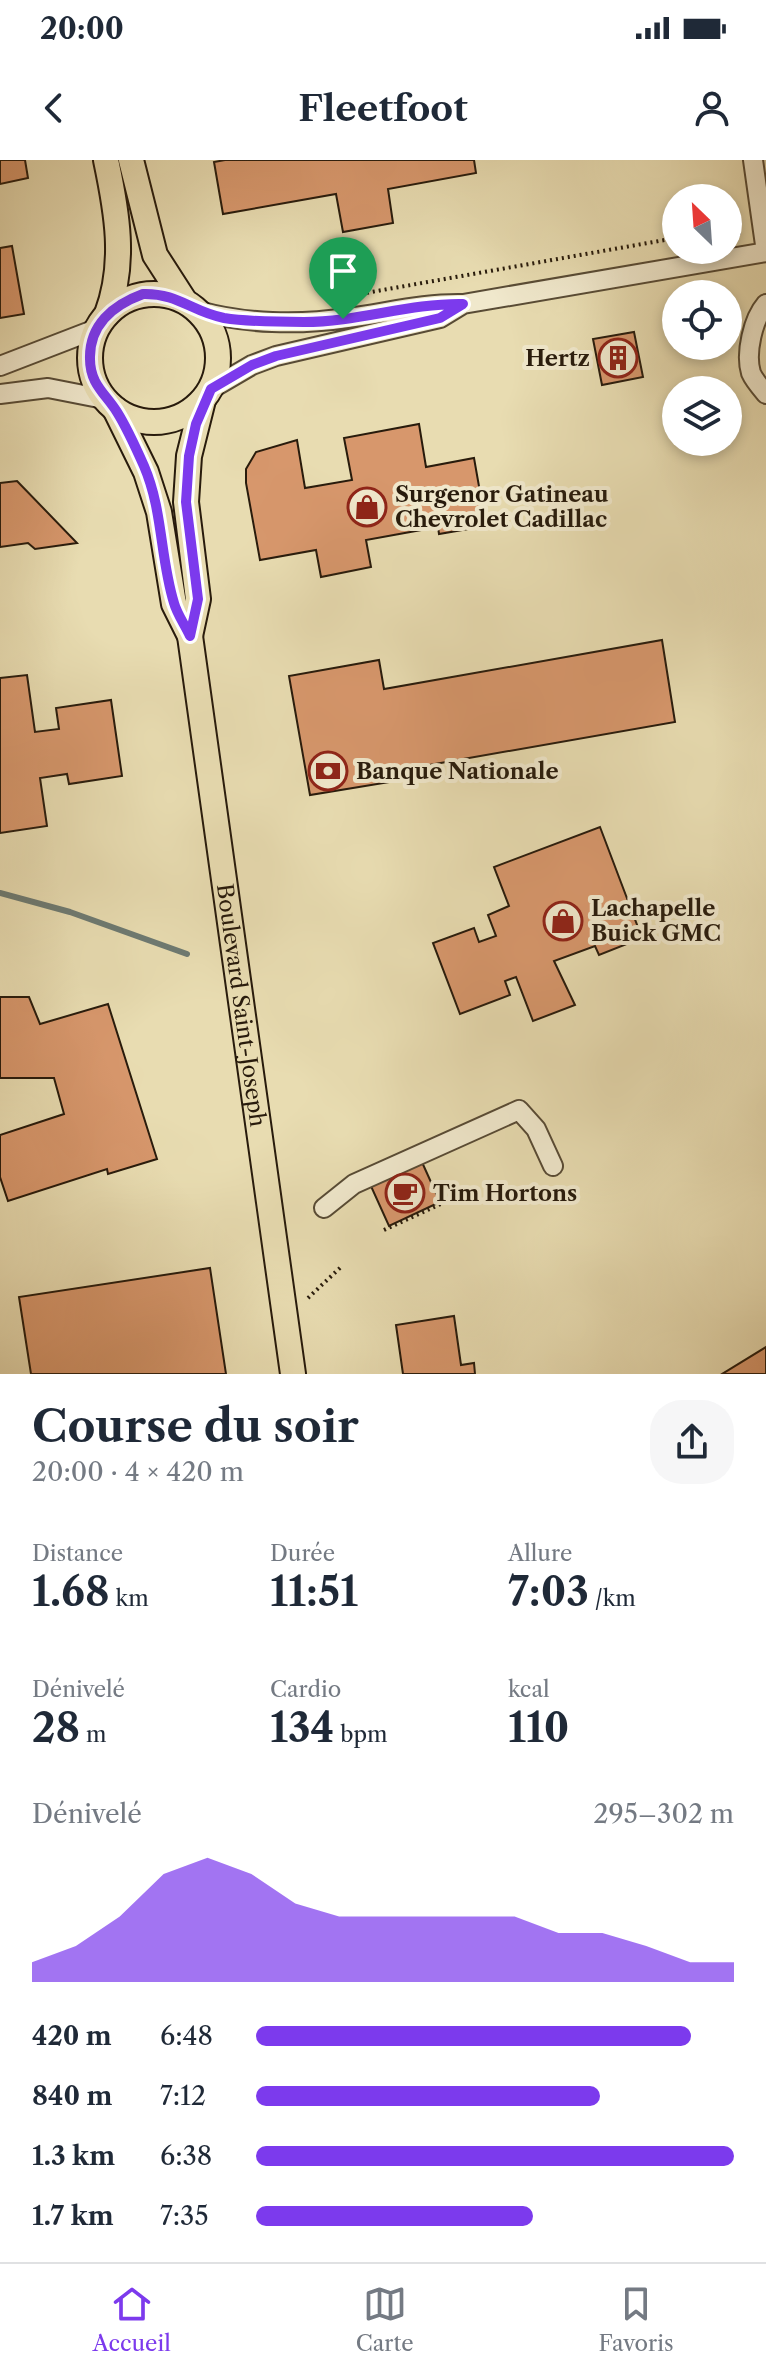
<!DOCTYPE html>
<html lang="fr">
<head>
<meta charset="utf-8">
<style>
	body { margin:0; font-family:"Libre Caslon Text",serif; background:#f6f6f7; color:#1f2937; height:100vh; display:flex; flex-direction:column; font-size:30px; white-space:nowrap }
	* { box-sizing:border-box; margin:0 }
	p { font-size:26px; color:#747a83 }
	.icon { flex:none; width:44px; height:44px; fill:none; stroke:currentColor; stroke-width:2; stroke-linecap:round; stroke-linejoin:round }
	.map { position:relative; height:1214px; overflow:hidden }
	.panel { display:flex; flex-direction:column; background:#fff; flex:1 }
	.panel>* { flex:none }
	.needle { width:52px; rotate:335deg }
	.tools { position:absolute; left:662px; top:24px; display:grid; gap:16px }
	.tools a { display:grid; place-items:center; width:80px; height:80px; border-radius:50%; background:#fff; box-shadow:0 4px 12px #0003; font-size:40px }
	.pin { position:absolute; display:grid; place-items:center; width:68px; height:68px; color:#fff; margin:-82px -34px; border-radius:50% 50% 50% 0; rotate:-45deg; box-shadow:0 0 8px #0007 }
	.pin .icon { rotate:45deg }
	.round { display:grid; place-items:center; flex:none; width:84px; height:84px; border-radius:32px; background:#f6f6f7 }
	.overview { display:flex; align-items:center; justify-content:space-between; height:136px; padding:0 32px }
	h1 { font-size:44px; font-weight:800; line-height:60px }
	.figures { display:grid; grid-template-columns:repeat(3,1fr); gap:12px; height:136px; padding:8px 32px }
	.figures div { display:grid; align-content:center }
	.figures b { font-size:40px; font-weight:800 }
	.figures small { font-size:22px; font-weight:400 }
	.figures p { font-size:22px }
	.chart { height:224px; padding:16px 32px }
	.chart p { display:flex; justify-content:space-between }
	.chart svg { width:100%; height:144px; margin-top:8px; fill:#7c3aed; opacity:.7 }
	ul { padding:0 32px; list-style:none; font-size:26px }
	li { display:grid; grid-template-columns:128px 96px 1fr; align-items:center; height:60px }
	li i { height:20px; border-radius:10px; background:#7c3aed }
	.status { display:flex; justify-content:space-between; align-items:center; height:56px; padding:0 40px; background:#fff; direction:ltr }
	.status svg { height:22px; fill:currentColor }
	header { display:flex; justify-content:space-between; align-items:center; height:104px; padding:0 32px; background:#fff; font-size:36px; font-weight:800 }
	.menu { display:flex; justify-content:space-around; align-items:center; height:112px; border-top:2px solid #e0e1e3; background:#fff; font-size:22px; color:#747a83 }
	.menu a { display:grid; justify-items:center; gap:4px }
	.menu .active { color:#7c3aed }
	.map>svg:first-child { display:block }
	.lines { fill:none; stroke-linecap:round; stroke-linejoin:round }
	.stream { stroke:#6d7a72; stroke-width:6 }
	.building { fill:#d7976c; stroke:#281b0c; stroke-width:2 }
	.minor-casing { stroke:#584b35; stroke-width:22 }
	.major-casing { stroke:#281b0c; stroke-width:28 }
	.path { stroke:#281b0c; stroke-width:4; stroke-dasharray:2 4; stroke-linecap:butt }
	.minor { stroke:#f0e8cc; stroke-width:18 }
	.major { stroke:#e8dcb1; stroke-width:24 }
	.route-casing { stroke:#fff; stroke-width:16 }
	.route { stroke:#7c3aed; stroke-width:10 }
	.labels { text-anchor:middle; stroke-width:8; stroke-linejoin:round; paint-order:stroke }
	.poi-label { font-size:22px; font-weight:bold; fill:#281b0c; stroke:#f0e8cc; text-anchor:start }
	.street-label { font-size:22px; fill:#281b0c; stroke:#f0e8cc }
</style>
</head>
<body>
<div class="status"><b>20:00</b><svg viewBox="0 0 49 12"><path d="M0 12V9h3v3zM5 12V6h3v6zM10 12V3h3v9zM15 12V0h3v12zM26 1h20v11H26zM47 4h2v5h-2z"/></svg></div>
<header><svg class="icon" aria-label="back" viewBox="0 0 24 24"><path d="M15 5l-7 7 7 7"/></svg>Fleetfoot<svg class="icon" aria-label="person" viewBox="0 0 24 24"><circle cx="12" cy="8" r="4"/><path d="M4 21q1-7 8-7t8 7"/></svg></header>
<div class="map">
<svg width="766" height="1214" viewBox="0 0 766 1214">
	<rect width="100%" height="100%" fill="#e8dcb1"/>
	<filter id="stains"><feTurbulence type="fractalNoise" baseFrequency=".0025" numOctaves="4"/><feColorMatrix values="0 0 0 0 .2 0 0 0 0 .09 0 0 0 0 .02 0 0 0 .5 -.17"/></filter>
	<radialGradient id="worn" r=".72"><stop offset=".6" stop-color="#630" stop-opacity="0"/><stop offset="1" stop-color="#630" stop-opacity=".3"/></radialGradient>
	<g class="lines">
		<!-- stream -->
		<path class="stream" d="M0,733L70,752L187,794"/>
	</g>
	<!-- building -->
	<path class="building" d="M0,0H25L28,18L0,24Z
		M225,0H474L476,13L388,29L393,63L343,72L336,34L223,54L214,2Z
		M12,86L24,154L0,158V88Z
		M634,172L643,217L602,225L593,179Z
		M419,264L426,307L474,298L486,366L439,374L438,367L366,380L371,407L321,417L316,390L260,400L246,323V309L256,292L297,280L305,328L352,320L344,278Z
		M17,321L77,383L35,389L28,383L0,387V323Z
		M662,480L675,562L412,608L414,618L310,635L289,516L379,500L384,529Z
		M27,515L35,572L59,569L56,548L111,540L122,616L69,624L67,614L40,618L47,666L0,673V518Z
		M600,667L642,778L599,795L595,786L554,801L575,845L533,861L516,817L505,821L510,835L460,854L433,783L474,768L479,782L496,776L488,755L509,746L494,707Z
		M0,837H29L40,864L108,844L157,999L108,1014L107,1009L8,1041L0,1017V975L64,954L54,918H0Z
		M421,1000L440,1042L389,1066L370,1024Z
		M210,1108L226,1214H31L19,1137Z
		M454,1156L461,1205L474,1203L475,1214H403L396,1165Z
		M766,1187V1214H722Z"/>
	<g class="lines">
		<!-- minor casing -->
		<g class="minor-casing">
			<path id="minor" d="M766,144C753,159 745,193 751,213C754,220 761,228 766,234
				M199,151C245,164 299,165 347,158C386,153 424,143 463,144L766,92L753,0
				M0,206L96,169
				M211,229L252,205L276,196L440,158L463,144
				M0,234L48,228L104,239
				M324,1048L354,1024L519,950L536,969L553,1006"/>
		</g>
		<!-- major casing -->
		<g class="major-casing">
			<g id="major">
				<path d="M106,0C117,52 126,103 107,154"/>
				<path d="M131,0L155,95L184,140"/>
				<circle cx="154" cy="198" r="64"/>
				<path id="s1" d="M115,249L146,312L159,352L174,444L190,476L293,1214"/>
				<path d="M190,476L198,439L186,342L189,296L203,240"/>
			</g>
		</g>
		<!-- path -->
		<path class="path" d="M728,68L743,77
			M357,138L360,134L676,78
			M384,1070L443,1043
			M308,1138L342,1106"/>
		<!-- minor -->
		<use href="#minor" class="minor"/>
		<!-- major -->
		<use href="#major" class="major"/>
	</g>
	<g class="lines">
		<!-- route casing -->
		<g class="route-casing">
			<path id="route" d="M143,134C178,133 192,152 224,158C249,162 279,162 304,162C358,162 409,143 463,144L440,158L276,196L252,205L211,229L196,264L189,296L186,342L198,439L190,476C185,465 177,454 174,443C160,398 163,350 144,306C136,288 127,268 117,252C105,233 90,224 90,199C89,165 113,145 143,134Z"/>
		</g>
		<!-- route -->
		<use href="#route" class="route"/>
	</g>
	<!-- icons -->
	<defs>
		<g id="building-ring" transform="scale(2)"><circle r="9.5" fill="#f0e8cc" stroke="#8f2418" stroke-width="1.5"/><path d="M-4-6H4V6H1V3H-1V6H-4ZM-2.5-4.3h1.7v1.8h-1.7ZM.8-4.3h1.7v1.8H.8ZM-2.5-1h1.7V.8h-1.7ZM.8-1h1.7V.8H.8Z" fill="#8f2418"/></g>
		<g id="shop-ring" transform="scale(2)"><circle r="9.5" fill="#f0e8cc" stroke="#8f2418" stroke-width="1.5"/><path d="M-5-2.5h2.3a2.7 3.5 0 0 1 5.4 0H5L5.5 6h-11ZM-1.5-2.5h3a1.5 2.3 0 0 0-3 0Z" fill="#8f2418"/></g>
		<g id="bank-ring" transform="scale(2)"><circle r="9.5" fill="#f0e8cc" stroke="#8f2418" stroke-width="1.5"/><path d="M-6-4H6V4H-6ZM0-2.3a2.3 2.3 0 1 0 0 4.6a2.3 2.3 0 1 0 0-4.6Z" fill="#8f2418"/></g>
		<g id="cafe-ring" transform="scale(2)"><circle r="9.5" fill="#f0e8cc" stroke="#8f2418" stroke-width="1.5"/><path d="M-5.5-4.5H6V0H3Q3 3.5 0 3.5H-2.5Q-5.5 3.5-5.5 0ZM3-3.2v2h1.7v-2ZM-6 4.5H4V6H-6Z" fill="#8f2418"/></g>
	</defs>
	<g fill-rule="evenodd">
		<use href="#building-ring" x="618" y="198"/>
		<use href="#shop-ring" x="367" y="347"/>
		<use href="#bank-ring" x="328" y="611"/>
		<use href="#shop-ring" x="563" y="761"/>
		<use href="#cafe-ring" x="405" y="1033"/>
	</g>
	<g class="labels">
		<!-- poi labels -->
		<g class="poi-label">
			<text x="590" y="206" text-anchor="end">Hertz</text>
			<text x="395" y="342">Surgenor Gatineau<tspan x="395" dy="25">Chevrolet Cadillac</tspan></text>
			<text x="356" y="619">Banque Nationale</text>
			<text x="591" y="756">Lachapelle<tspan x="591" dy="25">Buick GMC</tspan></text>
			<text x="433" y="1041">Tim Hortons</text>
		</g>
		<!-- street labels -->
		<g class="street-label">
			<text dy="8" stroke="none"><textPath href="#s1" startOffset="614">Boulevard Saint-Joseph</textPath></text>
		</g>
	</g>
	<rect width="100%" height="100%" filter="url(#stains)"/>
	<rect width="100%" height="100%" fill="url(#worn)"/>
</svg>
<div class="tools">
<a><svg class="needle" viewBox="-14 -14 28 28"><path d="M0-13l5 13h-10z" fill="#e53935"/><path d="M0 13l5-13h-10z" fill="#747a83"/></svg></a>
<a><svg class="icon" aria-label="locate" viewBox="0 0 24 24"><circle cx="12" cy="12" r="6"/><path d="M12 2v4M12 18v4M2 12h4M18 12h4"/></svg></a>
<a><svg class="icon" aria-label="layers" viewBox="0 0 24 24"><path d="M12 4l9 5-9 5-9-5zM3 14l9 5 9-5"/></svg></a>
</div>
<div class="pin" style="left:343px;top:159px;background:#1e9e55"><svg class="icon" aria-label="arrive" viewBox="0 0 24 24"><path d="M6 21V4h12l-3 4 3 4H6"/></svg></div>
</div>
<section class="panel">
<div class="overview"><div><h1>Course du soir</h1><p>20:00 · 4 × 420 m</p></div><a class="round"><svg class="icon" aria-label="share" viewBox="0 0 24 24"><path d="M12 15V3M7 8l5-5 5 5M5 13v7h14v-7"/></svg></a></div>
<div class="figures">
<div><p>Distance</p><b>1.68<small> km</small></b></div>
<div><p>Durée</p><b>11:51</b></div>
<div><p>Allure</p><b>7:03<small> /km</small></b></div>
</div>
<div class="figures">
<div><p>Dénivelé</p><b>28<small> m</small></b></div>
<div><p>Cardio</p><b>134<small> bpm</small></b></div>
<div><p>kcal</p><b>110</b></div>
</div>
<div class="chart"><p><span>Dénivelé</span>295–302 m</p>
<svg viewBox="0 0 160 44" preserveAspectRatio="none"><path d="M0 44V38L10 33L20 24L30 11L40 6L50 11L60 20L70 24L80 24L90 24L100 24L110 24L120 29L130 29L140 33L150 38L160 38V44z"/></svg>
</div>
<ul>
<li><b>420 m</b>6:48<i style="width:91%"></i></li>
<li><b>840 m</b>7:12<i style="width:72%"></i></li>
<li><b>1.3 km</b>6:38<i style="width:100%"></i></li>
<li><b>1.7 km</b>7:35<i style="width:58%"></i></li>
</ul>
</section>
<nav class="menu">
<a class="active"><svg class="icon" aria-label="home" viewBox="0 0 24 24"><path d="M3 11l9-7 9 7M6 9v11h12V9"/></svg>Accueil</a>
<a><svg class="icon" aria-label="map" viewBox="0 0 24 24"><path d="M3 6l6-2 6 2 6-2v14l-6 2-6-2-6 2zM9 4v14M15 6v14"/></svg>Carte</a>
<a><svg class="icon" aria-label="saved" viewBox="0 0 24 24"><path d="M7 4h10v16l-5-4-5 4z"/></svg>Favoris</a>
</nav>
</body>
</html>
